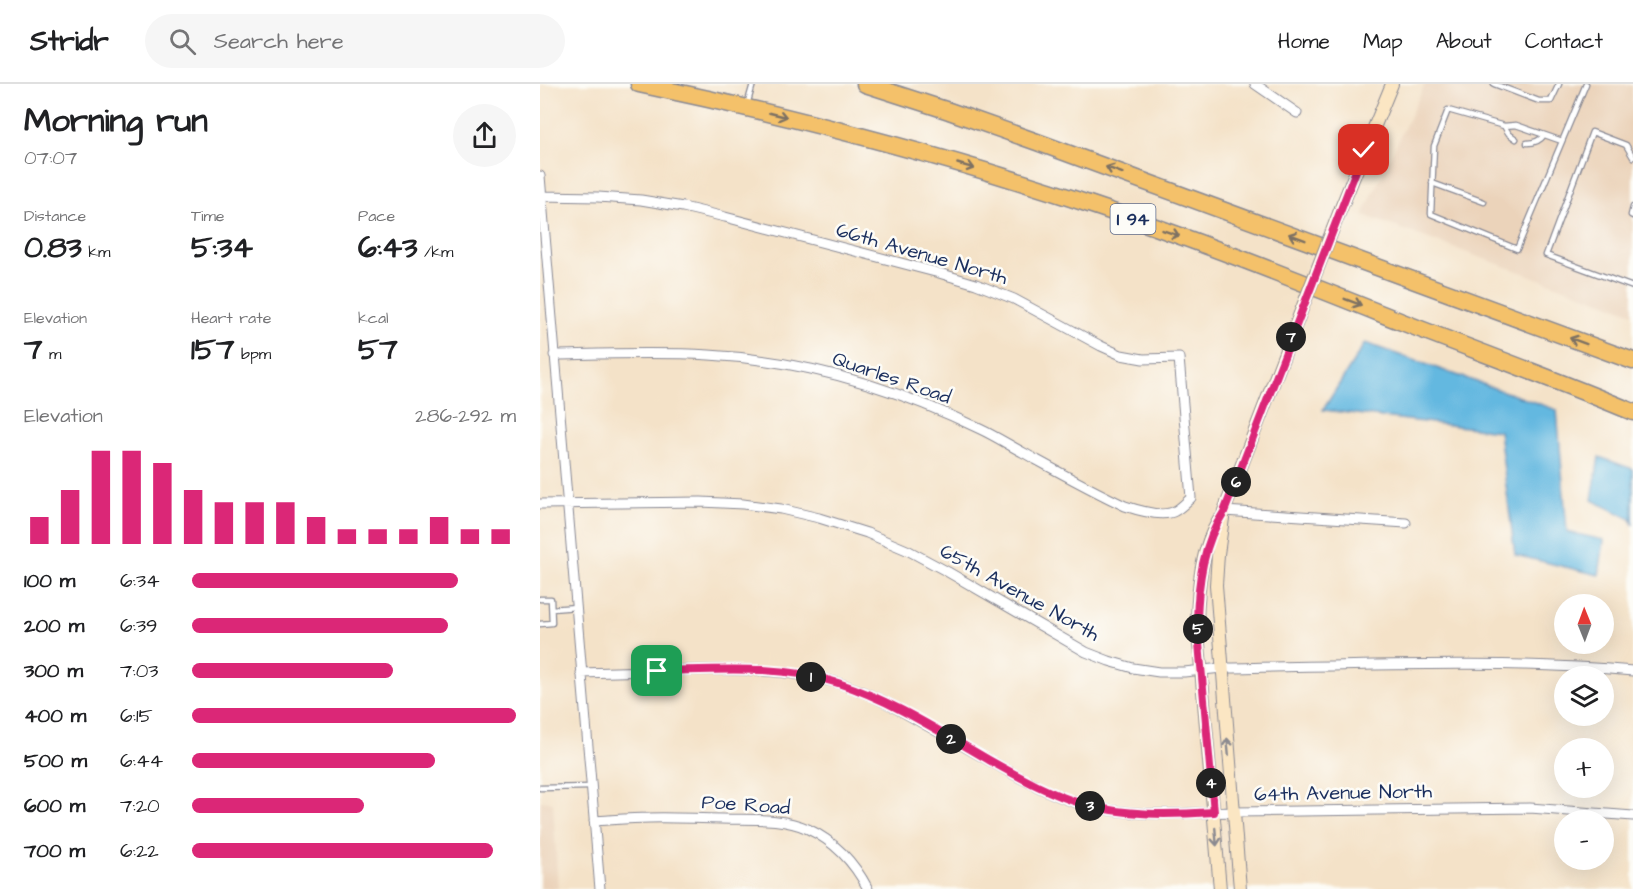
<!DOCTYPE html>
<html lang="en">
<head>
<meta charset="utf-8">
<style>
	body { margin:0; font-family:"Architects Daughter",sans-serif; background:#f6f6f6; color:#202124; height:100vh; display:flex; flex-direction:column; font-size:22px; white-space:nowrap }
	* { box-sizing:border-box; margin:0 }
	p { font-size:20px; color:#757577 }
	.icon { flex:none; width:33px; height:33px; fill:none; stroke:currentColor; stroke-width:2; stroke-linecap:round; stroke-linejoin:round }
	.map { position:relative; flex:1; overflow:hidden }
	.side { display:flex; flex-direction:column; background:#fff; width:540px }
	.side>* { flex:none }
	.needle { width:39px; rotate:359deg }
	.buttons { position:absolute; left:1014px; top:510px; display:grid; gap:12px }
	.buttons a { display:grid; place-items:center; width:60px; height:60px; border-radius:50%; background:#fff; box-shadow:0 6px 24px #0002; font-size:30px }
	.pin { position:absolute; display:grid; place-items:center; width:51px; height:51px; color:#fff; margin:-26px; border-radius:12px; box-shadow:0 3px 9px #0006 }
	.km { position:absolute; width:30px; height:30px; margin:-15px; border-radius:50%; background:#222; color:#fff; font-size:16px; line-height:30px; text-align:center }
	.round { display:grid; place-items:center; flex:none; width:63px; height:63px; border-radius:32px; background:#f6f6f6 }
	.headline { display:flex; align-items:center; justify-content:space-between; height:102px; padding:0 24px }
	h1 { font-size:33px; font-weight:700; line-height:45px }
	.stats { display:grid; grid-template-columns:repeat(3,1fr); gap:9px; height:102px; padding:6px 24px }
	.stats div { display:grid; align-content:center }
	.stats b { font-size:30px; font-weight:700 }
	.stats small { font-size:16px; font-weight:400 }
	.stats p { font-size:16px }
	.chart { height:168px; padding:12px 24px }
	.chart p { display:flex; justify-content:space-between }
	.chart svg { width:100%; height:108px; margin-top:6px; stroke:#db2777; stroke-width:6 }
	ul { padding:0 24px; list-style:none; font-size:20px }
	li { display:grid; grid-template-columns:96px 72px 1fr; align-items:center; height:45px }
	li i { height:15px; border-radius:8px; background:#db2777 }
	header { display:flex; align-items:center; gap:36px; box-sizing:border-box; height:84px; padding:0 30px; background:#fff; border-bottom:2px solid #e0e0e0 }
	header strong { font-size:28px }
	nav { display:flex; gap:33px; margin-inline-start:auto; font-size:21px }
	.search { width:420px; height:54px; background:#f6f6f6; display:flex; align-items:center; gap:15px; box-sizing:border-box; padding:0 21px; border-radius:33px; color:#757577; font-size:22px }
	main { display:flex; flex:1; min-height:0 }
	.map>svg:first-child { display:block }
	.built { fill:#ebd3ba }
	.water { fill:#64b8e0; stroke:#40749f; stroke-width:1.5 }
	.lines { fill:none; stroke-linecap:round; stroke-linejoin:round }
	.lane-casing { stroke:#888893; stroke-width:7 }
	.street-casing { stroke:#888893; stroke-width:11 }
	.secondary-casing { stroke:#888893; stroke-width:14 }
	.highway-casing { stroke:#888893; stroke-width:19 }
	.lane { stroke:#fff; stroke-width:4.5 }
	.street { stroke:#fff; stroke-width:9 }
	.secondary { stroke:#fbe6c3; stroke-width:12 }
	.highway { stroke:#f4c16a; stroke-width:16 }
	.secondary-bridge-casing { stroke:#888893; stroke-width:14; stroke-linecap:butt }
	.secondary-bridge { stroke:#fbe6c3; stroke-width:12 }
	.oneway { stroke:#7d7163 }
	.oneway2 { stroke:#8b8a90 }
	.route-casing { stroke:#fff; stroke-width:12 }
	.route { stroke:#db2777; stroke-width:8 }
	.labels { text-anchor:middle; stroke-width:5; stroke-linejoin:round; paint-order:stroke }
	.shield { fill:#fdfcf7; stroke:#5f6c8c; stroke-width:1.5 }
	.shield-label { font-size:18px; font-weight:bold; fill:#1b2f5e }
	.street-label { font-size:20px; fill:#1b2f5e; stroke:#fdfcf7 }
</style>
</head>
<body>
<header>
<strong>Stridr</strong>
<div class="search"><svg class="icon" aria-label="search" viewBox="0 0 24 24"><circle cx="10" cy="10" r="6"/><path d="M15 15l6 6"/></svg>Search here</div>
<nav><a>Home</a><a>Map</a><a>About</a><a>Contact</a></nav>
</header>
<main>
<section class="side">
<div class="headline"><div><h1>Morning run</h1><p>07:07</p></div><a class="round"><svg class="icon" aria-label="share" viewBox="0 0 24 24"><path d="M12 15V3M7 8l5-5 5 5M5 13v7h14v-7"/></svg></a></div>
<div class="stats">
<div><p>Distance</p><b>0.83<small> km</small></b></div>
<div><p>Time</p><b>5:34</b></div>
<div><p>Pace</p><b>6:43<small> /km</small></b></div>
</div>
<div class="stats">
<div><p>Elevation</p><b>7<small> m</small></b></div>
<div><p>Heart rate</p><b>157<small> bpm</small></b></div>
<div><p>kcal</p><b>57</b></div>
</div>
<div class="chart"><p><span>Elevation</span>286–292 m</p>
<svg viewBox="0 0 160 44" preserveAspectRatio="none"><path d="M5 44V33M15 44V22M25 44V6M35 44V6M45 44V11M55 44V22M65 44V27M75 44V27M85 44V27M95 44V33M105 44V38M115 44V38M125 44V38M135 44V33M145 44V38M155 44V38"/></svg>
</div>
<ul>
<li><b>100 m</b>6:34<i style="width:82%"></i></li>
<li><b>200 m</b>6:39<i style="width:79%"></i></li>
<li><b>300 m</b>7:03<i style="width:62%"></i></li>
<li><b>400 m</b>6:15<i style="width:100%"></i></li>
<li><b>500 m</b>6:44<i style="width:75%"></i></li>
<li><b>600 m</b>7:20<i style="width:53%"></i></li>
<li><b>700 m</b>6:22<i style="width:93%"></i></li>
</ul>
</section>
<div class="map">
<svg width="1093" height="805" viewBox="0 0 1093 805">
	<rect width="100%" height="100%" fill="#fdfcf7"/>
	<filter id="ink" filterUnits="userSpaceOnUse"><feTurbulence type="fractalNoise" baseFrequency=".0167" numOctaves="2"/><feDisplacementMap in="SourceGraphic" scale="12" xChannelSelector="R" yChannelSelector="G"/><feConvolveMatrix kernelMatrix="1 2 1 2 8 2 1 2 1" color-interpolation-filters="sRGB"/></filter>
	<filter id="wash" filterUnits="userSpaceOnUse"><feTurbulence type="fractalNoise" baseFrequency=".008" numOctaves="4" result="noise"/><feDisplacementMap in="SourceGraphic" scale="24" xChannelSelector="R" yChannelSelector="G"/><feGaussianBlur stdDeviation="1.35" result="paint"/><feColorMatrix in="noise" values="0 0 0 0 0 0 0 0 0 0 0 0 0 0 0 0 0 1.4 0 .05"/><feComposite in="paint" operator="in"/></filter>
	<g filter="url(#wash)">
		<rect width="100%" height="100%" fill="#f4e2c8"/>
		<!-- built -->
		<path class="built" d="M885,0H1093V229L823,131Z
			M0,717L13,718L18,805H0Z"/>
		<!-- water -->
		<path class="water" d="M825,259L1017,326L1027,448L1064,456L1059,491L975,471L959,347L783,326Z
			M1059,373L1093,385V441L1091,435L1052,416Z"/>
	</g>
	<g filter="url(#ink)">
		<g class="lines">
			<!-- lane casing -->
			<g class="lane-casing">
				<path id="lane" d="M954,0L999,17H1011L1019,0
					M207,21L213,0
					M964,42L969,50L976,55
					M1022,57L976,41L964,42L908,26L894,62L891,130L977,165L1046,0
					M987,59C994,59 1000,57 1004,51
					M1093,73L1086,61L1052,48L1006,171L1093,203V202
					M892,99L944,118
					M1093,123L1091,131L1093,132
					M0,515H11L12,539L0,540
					M12,525L36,523
					M0,704L51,703"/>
			</g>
			<!-- street casing -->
			<g class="street-casing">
				<path id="street" d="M715,0L757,29
					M0,92L60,805
					M0,112L58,113L101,116L143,123L185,133L399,189L436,200L474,215L561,262L581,271L603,275L639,274L651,414C646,418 641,424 635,427C623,434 597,426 585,422C551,406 517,387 484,369C469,361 455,352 440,345C356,304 263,276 169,271C118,268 66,270 14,271
					M0,420L161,418L203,420L241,425L279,434L327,449L369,467L408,488L546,568L569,577L593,584L619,588H644L682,584C819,582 957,575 1093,587
					M684,427L866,439
					M41,589C76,588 111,587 146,586C196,585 246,585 295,598C327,607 357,624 386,641C411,655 436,669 461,683C487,698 515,713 544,721C597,734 640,729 694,728L990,724L1093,732
					M54,737C72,736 91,734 109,734C133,733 158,735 182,735C210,736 242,733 268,745C296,758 314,778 328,805"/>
			</g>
			<!-- secondary casing -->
			<g class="secondary-casing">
				<path id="secondary" d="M801,124L852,0
					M679,436C661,464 658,505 657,537L680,805
					M700,805L676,501L678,470L684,427L756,240"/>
			</g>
			<!-- highway casing -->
			<g class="highway-casing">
				<path id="highway" d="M99,0C252,32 403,71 552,121C657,156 759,197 862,238C939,268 1017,296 1093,328
					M325,0L409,27L497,58L1093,277"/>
			</g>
			<!-- lane -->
			<use href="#lane" class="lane"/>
			<!-- street -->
			<use href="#street" class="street"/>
			<!-- secondary -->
			<use href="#secondary" class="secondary"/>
			<!-- highway -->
			<use href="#highway" class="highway"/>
			<!-- secondary-bridge casing -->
			<g class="secondary-bridge-casing">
				<path id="secondary-bridge" d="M756,240L801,124"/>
			</g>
			<!-- secondary-bridge -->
			<use href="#secondary-bridge" class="secondary-bridge"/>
		</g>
		<!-- one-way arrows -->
		<defs><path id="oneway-shaft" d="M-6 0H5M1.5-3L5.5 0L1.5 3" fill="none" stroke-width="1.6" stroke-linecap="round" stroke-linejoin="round" transform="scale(1.5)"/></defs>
		<g class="oneway">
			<use href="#oneway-shaft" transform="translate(238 31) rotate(14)"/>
			<use href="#oneway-shaft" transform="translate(426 82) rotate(16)"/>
			<use href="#oneway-shaft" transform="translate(574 86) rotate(-160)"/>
			<use href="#oneway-shaft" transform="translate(631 149) rotate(19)"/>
			<use href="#oneway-shaft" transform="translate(757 153) rotate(-159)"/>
			<use href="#oneway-shaft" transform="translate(813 218) rotate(21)"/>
			<use href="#oneway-shaft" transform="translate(1038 257) rotate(-160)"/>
		</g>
		<g class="oneway2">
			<use href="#oneway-shaft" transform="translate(688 663) rotate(-95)"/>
			<use href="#oneway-shaft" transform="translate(676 753) rotate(85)"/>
		</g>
	</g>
	<g class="lines" filter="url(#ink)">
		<!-- route casing -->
		<g class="route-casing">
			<path id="route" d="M117,587C177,586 240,580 298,599C354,617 405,651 456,680C483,695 512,711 543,720C585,732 630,731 674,728L657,537C658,499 663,459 684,428L824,66"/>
		</g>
		<!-- route -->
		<use href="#route" class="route"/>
	</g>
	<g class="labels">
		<!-- shield labels -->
		<rect class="shield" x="570.5" y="120" width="45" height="30" rx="4.5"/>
		<g class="shield-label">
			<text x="593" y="141">I 94</text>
		</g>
		<!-- street labels -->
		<g class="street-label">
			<text transform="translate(382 169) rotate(16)" y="7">66th Avenue North</text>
			<text transform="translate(352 293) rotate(19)" y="7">Quarles Road</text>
			<text transform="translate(480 508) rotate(29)" y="7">65th Avenue North</text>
			<text transform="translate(803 708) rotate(-1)" y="7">64th Avenue North</text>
			<text transform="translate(206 720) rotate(4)" y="7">Poe Road</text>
		</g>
	</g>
</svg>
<div class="buttons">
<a><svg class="needle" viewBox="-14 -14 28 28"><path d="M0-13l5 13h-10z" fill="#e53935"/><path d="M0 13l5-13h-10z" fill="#757577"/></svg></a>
<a><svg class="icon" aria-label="layers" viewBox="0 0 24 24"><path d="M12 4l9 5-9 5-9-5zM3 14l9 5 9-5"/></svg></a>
<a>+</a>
<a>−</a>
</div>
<div class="pin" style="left:117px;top:587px;background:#1e9e55"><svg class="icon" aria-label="arrive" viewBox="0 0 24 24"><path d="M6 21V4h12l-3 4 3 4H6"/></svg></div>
<div class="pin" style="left:824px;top:66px;background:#d93025"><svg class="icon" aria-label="check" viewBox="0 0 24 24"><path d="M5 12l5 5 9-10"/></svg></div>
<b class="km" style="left:271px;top:593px">1</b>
<b class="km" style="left:411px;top:655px">2</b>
<b class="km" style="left:550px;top:722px">3</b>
<b class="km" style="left:671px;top:699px">4</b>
<b class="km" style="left:658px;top:545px">5</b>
<b class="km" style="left:696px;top:398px">6</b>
<b class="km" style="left:751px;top:253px">7</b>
</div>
</main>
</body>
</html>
